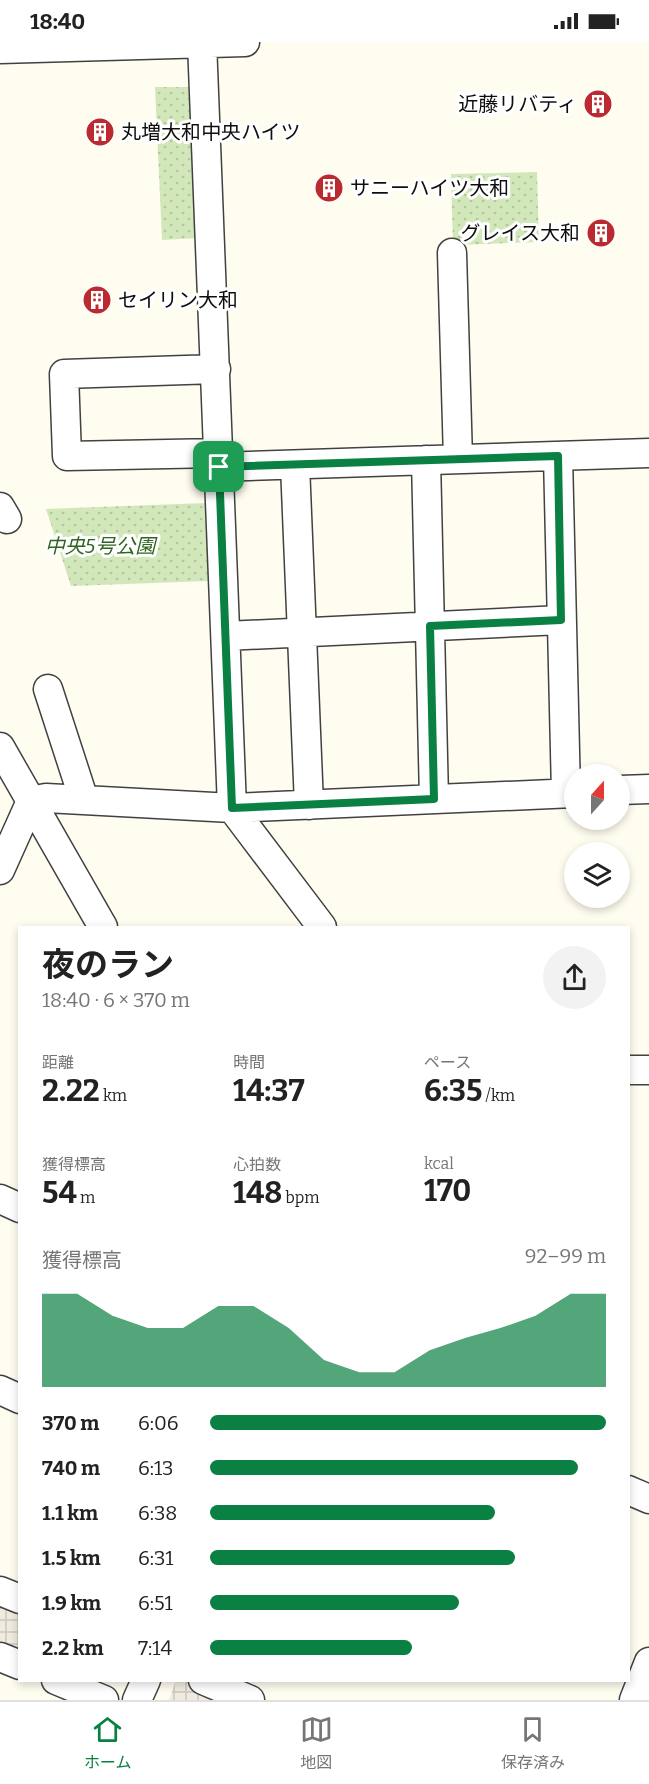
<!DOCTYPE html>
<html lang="ja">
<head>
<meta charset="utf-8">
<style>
	body { margin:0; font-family:Bitter,"Noto Sans JP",serif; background:#f2f2f2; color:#222; height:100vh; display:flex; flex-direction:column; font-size:22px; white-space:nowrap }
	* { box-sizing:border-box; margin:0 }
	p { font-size:20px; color:#767676 }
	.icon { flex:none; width:33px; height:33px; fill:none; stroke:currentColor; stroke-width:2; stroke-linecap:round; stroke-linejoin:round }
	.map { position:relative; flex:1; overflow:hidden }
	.details { position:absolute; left:18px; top:884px; width:612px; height:756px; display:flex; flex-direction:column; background:#fff; border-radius:0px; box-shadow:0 3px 9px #0003 }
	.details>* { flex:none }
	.needle { width:39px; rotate:21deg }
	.controls { position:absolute; left:564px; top:722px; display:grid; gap:12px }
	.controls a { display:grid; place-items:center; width:66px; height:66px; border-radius:50%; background:#fff; box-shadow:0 3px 9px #0003; font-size:30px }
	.pin { position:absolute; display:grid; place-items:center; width:51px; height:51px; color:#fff; margin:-26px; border-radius:12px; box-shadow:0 3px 9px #0006 }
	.round { display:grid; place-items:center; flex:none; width:63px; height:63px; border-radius:32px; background:#f2f2f2 }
	.overview { display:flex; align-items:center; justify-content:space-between; height:102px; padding:0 24px }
	h1 { font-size:33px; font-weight:700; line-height:45px }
	.stats { display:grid; grid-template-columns:repeat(3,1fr); gap:9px; height:102px; padding:6px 24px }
	.stats div { display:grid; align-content:center }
	.stats b { font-size:30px; font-weight:700 }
	.stats small { font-size:16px; font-weight:400 }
	.stats p { font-size:16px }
	.chart { height:168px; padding:12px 24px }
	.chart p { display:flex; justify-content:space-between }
	.chart svg { width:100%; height:108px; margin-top:6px; fill:#0b8043; opacity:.7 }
	ul { padding:0 24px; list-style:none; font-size:20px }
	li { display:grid; grid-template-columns:96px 72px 1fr; align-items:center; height:45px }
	li i { height:15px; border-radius:8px; background:#0b8043 }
	.status { display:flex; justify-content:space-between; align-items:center; height:42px; padding:0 30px; background:#fff; direction:ltr }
	.status svg { height:16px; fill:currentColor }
	.menu { display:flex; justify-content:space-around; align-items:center; height:84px; border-top:2px solid #e0e0e0; background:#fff; font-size:16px; color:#767676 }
	.menu a { display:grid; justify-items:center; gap:3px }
	.menu .on { color:#0b8043 }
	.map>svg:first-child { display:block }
	.park { fill:url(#park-dots) }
	.plaza { fill:url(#plaza-grid) }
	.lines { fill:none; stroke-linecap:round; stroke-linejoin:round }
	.minor-casing { stroke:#414141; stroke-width:31 }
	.minor { stroke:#fff; stroke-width:28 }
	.route-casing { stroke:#fff; stroke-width:12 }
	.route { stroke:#0b8043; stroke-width:8 }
	.labels { text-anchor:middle; stroke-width:6; stroke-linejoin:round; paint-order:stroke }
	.poi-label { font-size:20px; fill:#0e0e0e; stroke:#fff; text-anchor:start }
	.park-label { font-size:20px; font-style:italic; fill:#2e6520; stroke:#fff }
</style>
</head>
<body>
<div class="status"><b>18:40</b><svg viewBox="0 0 49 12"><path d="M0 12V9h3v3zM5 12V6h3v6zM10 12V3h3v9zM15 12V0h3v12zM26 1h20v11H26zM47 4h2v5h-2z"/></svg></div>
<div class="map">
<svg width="649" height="1658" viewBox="0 0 649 1658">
	<defs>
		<pattern id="park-dots" width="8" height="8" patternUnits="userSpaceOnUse" patternTransform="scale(1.5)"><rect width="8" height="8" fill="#d2e8bb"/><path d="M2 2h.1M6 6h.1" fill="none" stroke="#b3c6a0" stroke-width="1.8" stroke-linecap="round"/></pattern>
		<pattern id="plaza-grid" width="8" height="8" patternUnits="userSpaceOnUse" patternTransform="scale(1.5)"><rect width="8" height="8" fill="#efebdf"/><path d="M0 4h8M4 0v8" fill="none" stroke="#ccc8be"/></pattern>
	</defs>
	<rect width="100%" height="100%" fill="#fffcf0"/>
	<!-- park -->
	<path class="park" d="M155,45H189L198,196L162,198Z
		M537,130L539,200L453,203L451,132Z
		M206,461L208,539L71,544L46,467Z"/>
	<!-- plaza -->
	<path class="plaza" d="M0,1555L19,1564V1614L0,1606Z
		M176,1638H188L234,1658H169Z"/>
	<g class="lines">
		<!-- minor casing -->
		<g class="minor-casing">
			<path id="minor" d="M202,0L232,766L322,885
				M0,7L245,0
				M452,211L458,417
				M216,327L64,332L67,414L218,411
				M558,414L566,751
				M426,418L434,757
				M295,423L309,763
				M219,425L649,411
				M0,465L7,477
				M226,594L561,578
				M48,647L84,758
				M0,705L103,885
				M620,748L649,747
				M31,759L46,756L232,766L574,751
				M0,828L31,759
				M628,1028H649
				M0,1157L20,1166
				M0,1348L20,1357
				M628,1448L649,1457
				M0,1549L20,1557
				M0,1615L20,1623
				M56,1638L104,1658
				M203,1638L250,1658
				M137,1658L146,1638
				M634,1658L649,1620"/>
		</g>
		<!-- minor -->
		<use href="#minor" class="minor"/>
	</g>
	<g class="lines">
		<!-- route casing -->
		<g class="route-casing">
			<path id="route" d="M558,414L561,578L430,584L434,757L232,766L219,425Z"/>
		</g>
		<!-- route -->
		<use href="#route" class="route"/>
	</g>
	<!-- icons -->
	<defs>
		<g id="building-disc" transform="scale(1.5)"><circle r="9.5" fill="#bb2a2f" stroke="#fff"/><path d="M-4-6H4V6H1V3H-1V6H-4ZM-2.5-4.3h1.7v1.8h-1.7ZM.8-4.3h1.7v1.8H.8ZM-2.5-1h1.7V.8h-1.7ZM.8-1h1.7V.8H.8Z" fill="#fff"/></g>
	</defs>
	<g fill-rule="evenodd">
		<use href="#building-disc" x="598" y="62"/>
		<use href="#building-disc" x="100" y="90"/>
		<use href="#building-disc" x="329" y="146"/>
		<use href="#building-disc" x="601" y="191"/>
		<use href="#building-disc" x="97" y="258"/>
	</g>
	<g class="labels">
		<!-- poi labels -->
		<g class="poi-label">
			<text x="577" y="69" text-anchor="end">近藤リバティ</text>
			<text x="121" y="97">丸増大和中央ハイツ</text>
			<text x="350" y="153">サニーハイツ大和</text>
			<text x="580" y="198" text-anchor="end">グレイス大和</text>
			<text x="118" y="265">セイリン大和</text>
		</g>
		<!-- park labels -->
		<g class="park-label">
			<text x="100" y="511">中央5号公園</text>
		</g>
	</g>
</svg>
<div class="controls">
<a><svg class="needle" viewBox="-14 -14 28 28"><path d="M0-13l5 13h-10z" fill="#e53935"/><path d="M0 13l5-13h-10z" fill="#767676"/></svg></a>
<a><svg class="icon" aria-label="layers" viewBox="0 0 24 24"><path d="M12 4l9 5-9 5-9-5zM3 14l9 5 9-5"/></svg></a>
</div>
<div class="pin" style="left:219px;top:425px;background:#1e9e55"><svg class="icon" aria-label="arrive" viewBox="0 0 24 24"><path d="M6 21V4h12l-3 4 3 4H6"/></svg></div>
<section class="details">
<div class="overview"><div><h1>夜のラン</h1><p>18:40 · 6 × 370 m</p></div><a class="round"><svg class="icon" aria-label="share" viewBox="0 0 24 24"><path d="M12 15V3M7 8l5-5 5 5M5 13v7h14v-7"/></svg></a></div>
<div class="stats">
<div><p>距離</p><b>2.22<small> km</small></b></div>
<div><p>時間</p><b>14:37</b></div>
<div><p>ペース</p><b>6:35<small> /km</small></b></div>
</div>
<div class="stats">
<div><p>獲得標高</p><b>54<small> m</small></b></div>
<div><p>心拍数</p><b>148<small> bpm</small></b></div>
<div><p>kcal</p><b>170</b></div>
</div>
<div class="chart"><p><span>獲得標高</span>92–99 m</p>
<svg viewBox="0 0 160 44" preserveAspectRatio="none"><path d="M0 44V6L10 6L20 15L30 20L40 20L50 11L60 11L70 20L80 33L90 38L100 38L110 29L120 24L130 20L140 15L150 6L160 6V44z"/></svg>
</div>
<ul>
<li><b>370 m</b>6:06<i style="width:100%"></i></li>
<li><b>740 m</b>6:13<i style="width:93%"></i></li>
<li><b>1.1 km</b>6:38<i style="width:72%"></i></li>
<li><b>1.5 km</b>6:31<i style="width:77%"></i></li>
<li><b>1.9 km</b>6:51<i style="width:63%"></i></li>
<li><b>2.2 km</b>7:14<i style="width:51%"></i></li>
</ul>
</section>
</div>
<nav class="menu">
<a class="on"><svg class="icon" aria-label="home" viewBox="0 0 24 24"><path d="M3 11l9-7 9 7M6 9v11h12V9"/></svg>ホーム</a>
<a><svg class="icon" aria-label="map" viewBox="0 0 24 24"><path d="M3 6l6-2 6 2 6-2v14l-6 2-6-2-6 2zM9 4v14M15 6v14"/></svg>地図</a>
<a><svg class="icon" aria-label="saved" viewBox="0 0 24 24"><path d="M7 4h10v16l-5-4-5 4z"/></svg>保存済み</a>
</nav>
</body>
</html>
